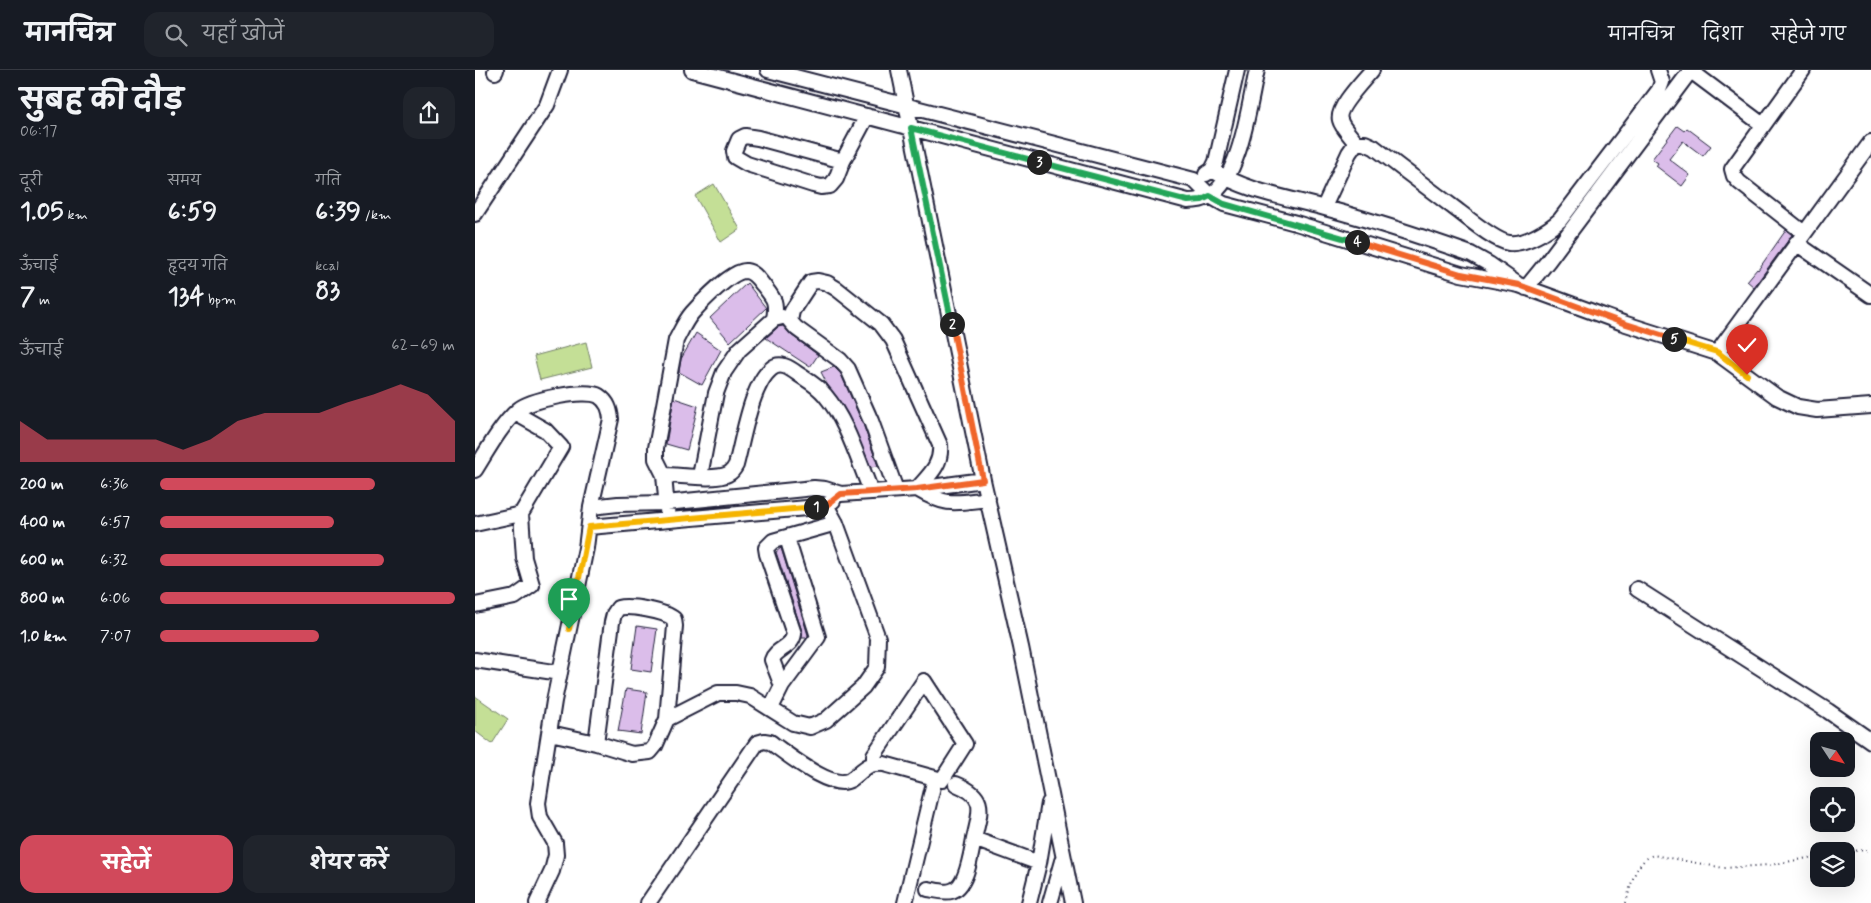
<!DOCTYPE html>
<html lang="hi">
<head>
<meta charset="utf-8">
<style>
	body { margin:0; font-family:Mynerve,"Playpen Sans Deva",sans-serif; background:#20242c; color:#f1f3f6; height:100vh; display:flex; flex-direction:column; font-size:19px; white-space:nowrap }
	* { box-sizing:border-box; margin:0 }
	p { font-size:16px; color:#9ea1a6 }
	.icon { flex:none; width:28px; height:28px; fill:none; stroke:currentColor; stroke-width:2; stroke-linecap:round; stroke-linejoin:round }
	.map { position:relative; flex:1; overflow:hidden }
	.drawer { display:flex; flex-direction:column; background:#171b24; width:475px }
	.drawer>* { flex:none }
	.needle { width:32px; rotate:126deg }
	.tools { position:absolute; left:1335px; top:662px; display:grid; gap:10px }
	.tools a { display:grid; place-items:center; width:45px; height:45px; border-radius:10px; background:#171b24; box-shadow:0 5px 20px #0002; font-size:25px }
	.pin { position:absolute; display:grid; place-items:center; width:42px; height:42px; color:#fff; margin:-51px -21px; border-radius:50% 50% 50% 0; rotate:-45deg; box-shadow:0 0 5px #0007 }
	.pin .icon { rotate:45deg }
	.km { position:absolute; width:25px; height:25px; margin:-12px; border-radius:50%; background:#222; color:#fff; font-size:14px; line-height:25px; text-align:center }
	.round { display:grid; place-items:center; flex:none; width:52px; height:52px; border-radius:15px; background:#20242c }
	.headline { display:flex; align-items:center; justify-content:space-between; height:85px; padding:0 20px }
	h1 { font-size:28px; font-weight:700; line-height:38px }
	.stats { display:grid; grid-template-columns:repeat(3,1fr); gap:8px; height:85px; padding:5px 20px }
	.stats div { display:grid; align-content:center }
	.stats b { font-size:25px; font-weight:700 }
	.stats small { font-size:14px; font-weight:400 }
	.stats p { font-size:14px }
	.chart { height:140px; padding:10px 20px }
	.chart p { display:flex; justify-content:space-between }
	.chart svg { width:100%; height:90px; margin-top:5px; fill:#d1495b; opacity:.7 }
	.primary-button { display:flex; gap:10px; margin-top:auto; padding:10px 20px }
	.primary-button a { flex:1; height:58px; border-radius:15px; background:#d1495b; color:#fff; font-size:20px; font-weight:700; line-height:58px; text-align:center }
	.primary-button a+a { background:#20242c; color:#f1f3f6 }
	ul { padding:0 20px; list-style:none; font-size:16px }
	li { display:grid; grid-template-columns:80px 60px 1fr; align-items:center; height:38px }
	li i { height:12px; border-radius:6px; background:#d1495b }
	header { display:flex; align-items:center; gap:30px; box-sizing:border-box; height:70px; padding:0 25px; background:#171b24; border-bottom:1px solid #363941 }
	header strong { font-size:24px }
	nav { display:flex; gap:28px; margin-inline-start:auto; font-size:18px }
	.search { width:350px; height:45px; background:#20242c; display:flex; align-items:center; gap:12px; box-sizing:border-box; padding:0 18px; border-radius:15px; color:#9ea1a6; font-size:19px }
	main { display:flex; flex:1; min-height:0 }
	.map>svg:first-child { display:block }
	.green { fill:#c4df96; stroke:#738068 }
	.building { fill:#dbbdea; stroke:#22223b }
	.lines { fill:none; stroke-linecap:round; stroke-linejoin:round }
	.minor-casing { stroke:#22223b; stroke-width:18 }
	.path { stroke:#22223b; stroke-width:2; stroke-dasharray:1 4; stroke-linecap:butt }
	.minor { stroke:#fff; stroke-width:14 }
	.split-1-casing { stroke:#fff; stroke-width:10 }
	.split-2-casing { stroke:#fff; stroke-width:10 }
	.split-3-casing { stroke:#fff; stroke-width:10 }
	.split-4-casing { stroke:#fff; stroke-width:10 }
	.split-5-casing { stroke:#fff; stroke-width:10 }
	.split-6-casing { stroke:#fff; stroke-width:10 }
	.split-1 { stroke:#f5b400; stroke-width:6 }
	.split-2 { stroke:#f0652b; stroke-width:6 }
	.split-3 { stroke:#22a559; stroke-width:6 }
	.split-4 { stroke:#22a559; stroke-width:6 }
	.split-5 { stroke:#f0652b; stroke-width:6 }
	.split-6 { stroke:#f5b400; stroke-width:6 }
</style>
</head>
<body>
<header>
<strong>मानचित्र</strong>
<div class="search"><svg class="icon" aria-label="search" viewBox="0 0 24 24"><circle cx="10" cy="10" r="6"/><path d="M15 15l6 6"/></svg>यहाँ खोजें</div>
<nav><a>मानचित्र</a><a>दिशा</a><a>सहेजे गए</a></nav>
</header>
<main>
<section class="drawer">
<div class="headline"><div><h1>सुबह की दौड़</h1><p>06:17</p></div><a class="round"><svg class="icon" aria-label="share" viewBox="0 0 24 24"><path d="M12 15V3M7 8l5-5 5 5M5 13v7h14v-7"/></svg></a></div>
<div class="stats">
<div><p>दूरी</p><b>1.05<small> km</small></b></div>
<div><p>समय</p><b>6:59</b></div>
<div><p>गति</p><b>6:39<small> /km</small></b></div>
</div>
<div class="stats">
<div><p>ऊँचाई</p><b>7<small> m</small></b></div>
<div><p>हृदय गति</p><b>134<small> bpm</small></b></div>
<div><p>kcal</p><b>83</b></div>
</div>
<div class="chart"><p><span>ऊँचाई</span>62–69 m</p>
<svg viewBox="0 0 160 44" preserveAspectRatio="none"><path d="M0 44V24L10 33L20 33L30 33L40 33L50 33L60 38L70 33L80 24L90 20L100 20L110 20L120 15L130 11L140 6L150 11L160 24V44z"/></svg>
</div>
<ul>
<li><b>200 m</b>6:36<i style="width:73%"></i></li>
<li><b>400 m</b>6:57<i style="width:59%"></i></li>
<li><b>600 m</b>6:32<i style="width:76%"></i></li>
<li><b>800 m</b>6:06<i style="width:100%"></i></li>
<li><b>1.0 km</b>7:07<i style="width:54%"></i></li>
</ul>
<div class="primary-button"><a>सहेजें</a><a>शेयर करें</a></div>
</section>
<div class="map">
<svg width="1396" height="833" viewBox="0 0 1396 833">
	<rect width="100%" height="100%" fill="#fff"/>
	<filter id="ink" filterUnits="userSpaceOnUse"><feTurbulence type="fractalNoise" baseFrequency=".02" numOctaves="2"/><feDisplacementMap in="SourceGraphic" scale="10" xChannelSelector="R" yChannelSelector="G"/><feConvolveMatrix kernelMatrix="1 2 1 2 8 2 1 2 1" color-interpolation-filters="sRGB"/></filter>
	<g filter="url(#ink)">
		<!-- green -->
		<path class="green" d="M239,114L265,159L246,172L220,126Z
			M111,272L117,297L65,310L59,286Z
			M0,626L33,649L17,674L0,661Z"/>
		<!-- building -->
		<path class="building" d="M1202,56L1209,61L1212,58L1236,76L1228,86L1208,71L1194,89L1215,105L1207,116L1181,96L1183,93L1177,89Z
			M1311,160L1317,165L1279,217L1272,211L1282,199L1283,200Z
			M272,213L291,238L255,272L235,248Z
			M308,256L316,265L343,285L335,297L291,268L303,257Z
			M221,263L246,280L227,315L204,302L206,289Z
			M359,297L366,304L388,354L403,396L396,397L372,343L352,314L346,302Z
			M199,328L223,336L212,380L191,374Z
			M306,478L333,565L332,568H327V561L301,482Z
			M162,556L182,559L176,602L156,599Z
			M151,619L172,622L166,664L143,661Z"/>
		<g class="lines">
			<!-- minor casing -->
			<g class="minor-casing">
				<path id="minor" d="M217,0L713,131C721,131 728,130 735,126C766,106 774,34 782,0
					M293,0L719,110L735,126L749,134L821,153L986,204L1044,215L1148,253L1242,283L1302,327L1323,337L1342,340L1396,336
					M424,0L508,410L546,577L598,833
					M1328,0L1257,99L1259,106L1264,112L1329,163
					M1216,1L1288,55
					M20,2L21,0
					M881,73C877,67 867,58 865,50C861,38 889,10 897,0
					M368,91L283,68L270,66L264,69L259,81L260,87L272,94L338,115L346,117L355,116L361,109L368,91L392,46
					M737,100C773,122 810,127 850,138C899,151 948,167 996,184L1014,194L1041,213
					M731,104L737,100L741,92L762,0
					M849,137L874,83L881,73H890L899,77C926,98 954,119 982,140C994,149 1020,171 1034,173C1050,175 1074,160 1085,150L1184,20L1187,12L1183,0
					M0,144L72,35L85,0
					M1321,173L1396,225
					M1051,218L1073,191L1216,0
					M1242,283L1396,72
					M0,400C12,381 26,355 43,340C54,330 111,318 124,326C133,332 135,340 136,349L116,437L111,478L79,631L63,733L65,747L80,773L81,785L77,801L62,833
					M189,405C205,405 240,411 253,404C257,402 259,399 261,395C268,370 276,315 296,299C305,291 315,298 323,304C332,310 343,316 350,325C372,351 383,390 396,421
					M225,406L241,323L249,302L264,280L299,249L307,247
					M442,419C472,437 480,433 513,429
					M421,420L396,351L373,299L365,290L321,258L315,251L317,241L336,212L343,211L352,213L362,219L406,254L418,270L465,375C467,395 454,405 442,419
					M116,437L143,434L191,433L339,418L350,419L366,424L442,419L508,410
					M193,450L189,405L181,389V378L201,270C206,261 210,251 217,243C226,233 257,200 271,201C279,202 283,209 288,215C299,229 302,231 299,249
					M0,454L46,444
					M114,457L343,437L351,435L358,431
					M1162,519L1353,641L1396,671
					M0,535L40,527L57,515L49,488L46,444L86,377L70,360L40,343
					M0,590L85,603
					M307,616L297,590C301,578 317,578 319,564L292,484L291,478L298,471L361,453
					M296,638L307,616L343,567L312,468
					M75,663L121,673L157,684L175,682L180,676L192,649L243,623H261L275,626L318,653L335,657L351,650L388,617L402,597L403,568L361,453L351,435
					M121,673L137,552L139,544L143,538C154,535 190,541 199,549L200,556L192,649
					M481,714C513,727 505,741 499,769L564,793
					M453,819C460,820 470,823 476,821C492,818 496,783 499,769
					M173,833L282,673L289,671L295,672C311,683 356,721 375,710C388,702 390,692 409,694L467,710L490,674L449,611L399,685V693
					M430,833L460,708
					M554,833L564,793L574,733
					M575,833L587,791"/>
			</g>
			<!-- path -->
			<path class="path" d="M1371,781L1396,780
				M1151,833C1156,815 1159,793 1178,785L1249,798L1295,795L1344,786"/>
			<!-- minor -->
			<use href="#minor" class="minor"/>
		</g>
	</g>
	<g class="lines" filter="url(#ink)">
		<!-- split-1 casing -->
		<g class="split-1-casing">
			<path id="split-1" d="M94,559L114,457L341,437"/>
		</g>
		<!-- split-2 casing -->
		<g class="split-2-casing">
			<path id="split-2" d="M341,437L352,435L366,424L442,419L508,410L477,254"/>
		</g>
		<!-- split-3 casing -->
		<g class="split-3-casing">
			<path id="split-3" d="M477,254L436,58L564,92"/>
		</g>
		<!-- split-4 casing -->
		<g class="split-4-casing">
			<path id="split-4" d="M564,92L713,131L727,130L735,126L749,134L882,172"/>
		</g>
		<!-- split-5 casing -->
		<g class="split-5-casing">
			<path id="split-5" d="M882,172L986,204L1044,215L1148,253L1199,269"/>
		</g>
		<!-- split-6 casing -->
		<g class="split-6-casing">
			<path id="split-6" d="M1199,269L1242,282L1272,305"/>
		</g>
		<!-- split-1 -->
		<use href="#split-1" class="split-1"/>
		<!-- split-2 -->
		<use href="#split-2" class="split-2"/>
		<!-- split-3 -->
		<use href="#split-3" class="split-3"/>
		<!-- split-4 -->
		<use href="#split-4" class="split-4"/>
		<!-- split-5 -->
		<use href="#split-5" class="split-5"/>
		<!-- split-6 -->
		<use href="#split-6" class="split-6"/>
	</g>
</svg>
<div class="tools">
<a><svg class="needle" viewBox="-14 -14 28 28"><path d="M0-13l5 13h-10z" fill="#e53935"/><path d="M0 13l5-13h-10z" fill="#9ea1a6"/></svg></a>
<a><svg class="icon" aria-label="locate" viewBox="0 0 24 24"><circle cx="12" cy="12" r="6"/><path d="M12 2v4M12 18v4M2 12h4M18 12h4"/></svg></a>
<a><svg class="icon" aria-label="layers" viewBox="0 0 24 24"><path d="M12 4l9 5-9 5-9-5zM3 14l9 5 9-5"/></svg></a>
</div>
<div class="pin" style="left:94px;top:559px;background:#1e9e55"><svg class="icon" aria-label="arrive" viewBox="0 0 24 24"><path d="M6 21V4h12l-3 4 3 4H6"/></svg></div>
<div class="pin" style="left:1272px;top:305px;background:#d93025"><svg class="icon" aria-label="check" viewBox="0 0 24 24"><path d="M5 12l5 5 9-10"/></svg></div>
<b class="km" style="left:341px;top:437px">1</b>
<b class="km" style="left:477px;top:254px">2</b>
<b class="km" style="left:564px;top:92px">3</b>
<b class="km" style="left:882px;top:172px">4</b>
<b class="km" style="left:1199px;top:269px">5</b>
</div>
</main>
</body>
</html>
